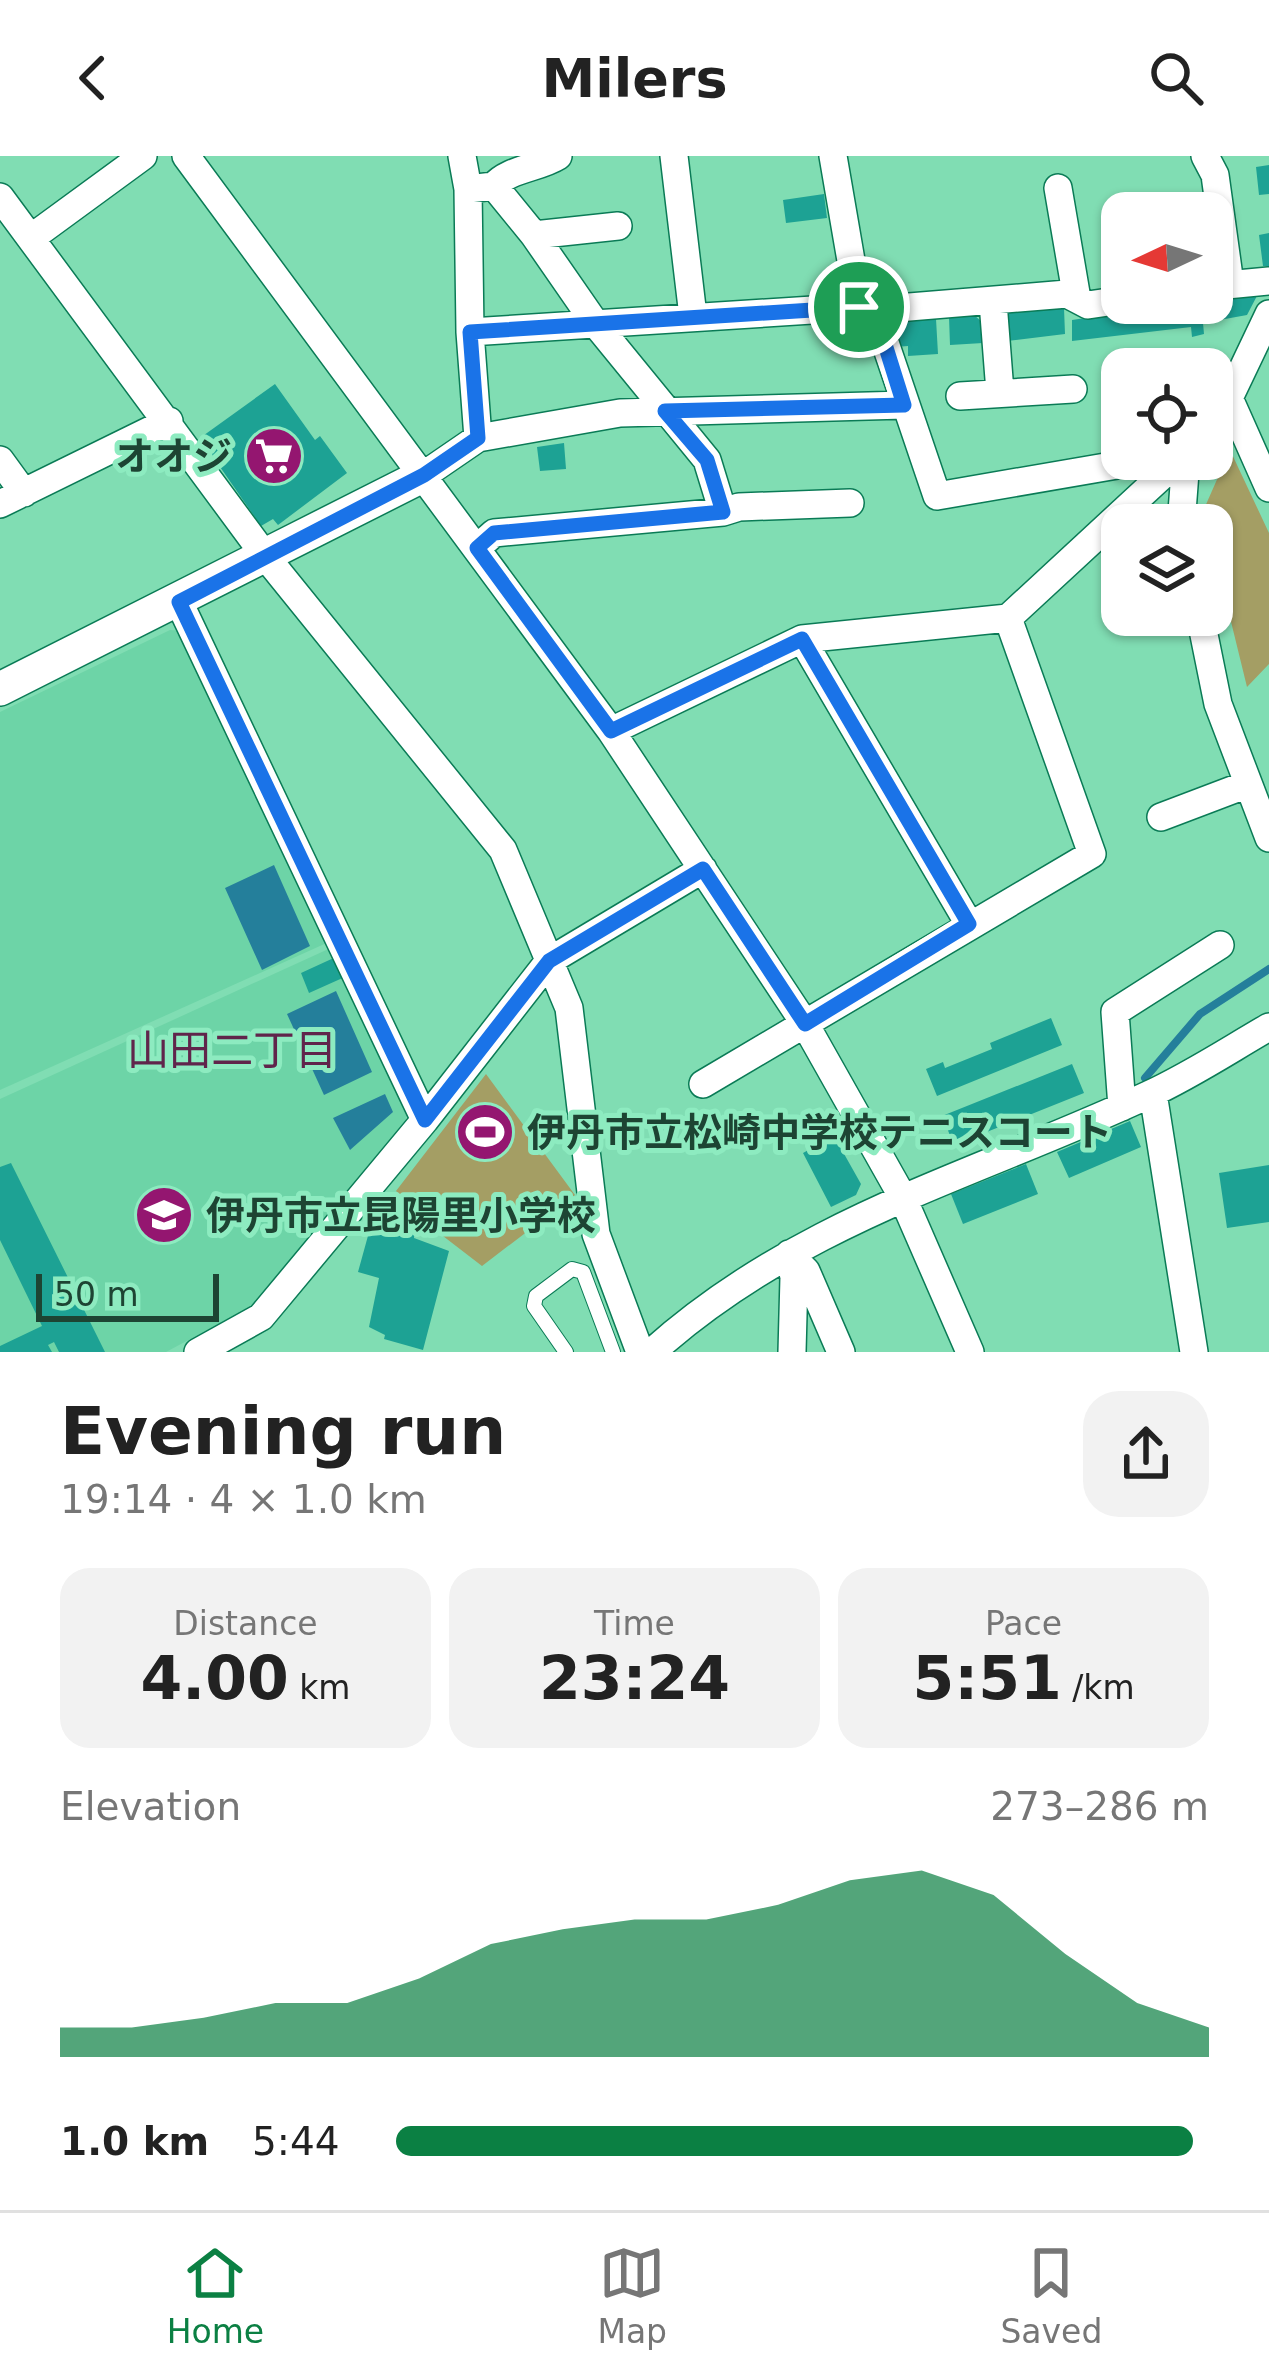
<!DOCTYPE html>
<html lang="en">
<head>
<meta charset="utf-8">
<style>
	body { margin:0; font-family:"DejaVu Sans","Noto Sans JP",sans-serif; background:#f2f2f2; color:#222; height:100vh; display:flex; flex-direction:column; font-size:45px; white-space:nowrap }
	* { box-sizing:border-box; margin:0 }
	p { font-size:39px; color:#767676 }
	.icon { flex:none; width:66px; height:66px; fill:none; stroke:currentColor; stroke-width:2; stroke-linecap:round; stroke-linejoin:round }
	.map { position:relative; height:1196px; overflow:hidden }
	.drawer { display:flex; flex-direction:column; background:#fff; flex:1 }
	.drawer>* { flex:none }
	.needle { width:78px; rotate:266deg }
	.tools { position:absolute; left:1101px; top:36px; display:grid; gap:24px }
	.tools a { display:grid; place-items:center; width:132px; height:132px; border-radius:24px; background:#fff; box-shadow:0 3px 9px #0004; font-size:60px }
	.scale { position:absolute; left:36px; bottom:30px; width:183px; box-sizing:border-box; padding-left:12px; border:6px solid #1d4433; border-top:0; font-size:33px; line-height:42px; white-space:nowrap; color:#1d4433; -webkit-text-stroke:9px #8debc0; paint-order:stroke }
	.pin { position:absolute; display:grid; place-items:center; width:102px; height:102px; color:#fff; margin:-51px; border:6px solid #fff; border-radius:50%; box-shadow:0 3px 12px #0007 }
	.round { display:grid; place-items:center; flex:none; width:126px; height:126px; border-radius:36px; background:#f2f2f2 }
	.head { display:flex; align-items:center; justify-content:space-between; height:204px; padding:0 60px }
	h1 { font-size:66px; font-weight:800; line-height:90px }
	.figures { display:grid; grid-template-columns:repeat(3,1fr); gap:18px; height:204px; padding:12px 60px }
	.figures div { display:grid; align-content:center; border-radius:30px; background:#f2f2f2; text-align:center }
	.figures b { font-size:60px; font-weight:800 }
	.figures small { font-size:33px; font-weight:400 }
	.figures p { font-size:33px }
	.chart { height:336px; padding:24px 60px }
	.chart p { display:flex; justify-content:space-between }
	.chart svg { width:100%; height:216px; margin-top:12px; fill:#0b8043; opacity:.7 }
	ul { padding:0 60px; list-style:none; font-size:39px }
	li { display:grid; grid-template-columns:192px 144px 1fr; align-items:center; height:90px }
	li i { height:30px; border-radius:15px; background:#0b8043 }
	header { display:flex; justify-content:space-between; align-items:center; height:156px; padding:0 60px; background:#fff; font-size:54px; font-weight:800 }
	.tab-bar { display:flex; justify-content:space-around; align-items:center; height:168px; border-top:3px solid #e0e0e0; background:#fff; font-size:33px; color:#767676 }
	.tab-bar a { display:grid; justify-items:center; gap:6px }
	.tab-bar .current { color:#0b8043 }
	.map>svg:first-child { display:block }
	.built { fill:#6dd4a7 }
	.green { fill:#a49e64 }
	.water { fill:#247f9b }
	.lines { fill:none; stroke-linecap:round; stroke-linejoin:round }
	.stream { stroke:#247f9b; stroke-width:8 }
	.building { fill:#1da294 }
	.service-casing { stroke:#0a7b56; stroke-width:16 }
	.minor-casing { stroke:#0a7b56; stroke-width:30 }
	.tertiary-casing { stroke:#0a7b56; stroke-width:36 }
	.service { stroke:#fff; stroke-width:14 }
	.minor { stroke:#fff; stroke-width:27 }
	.tertiary { stroke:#fff; stroke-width:33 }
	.route-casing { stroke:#fff; stroke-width:24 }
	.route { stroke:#1a73e8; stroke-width:15 }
	.labels { text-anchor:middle; stroke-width:10; stroke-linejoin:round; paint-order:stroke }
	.poi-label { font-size:39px; font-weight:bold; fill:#1d4433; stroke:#8debc0; text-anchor:start }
	.neighbourhood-label { font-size:42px; fill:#60254b; stroke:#8debc0 }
</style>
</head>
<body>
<header><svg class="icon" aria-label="back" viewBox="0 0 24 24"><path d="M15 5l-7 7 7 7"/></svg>Milers<svg class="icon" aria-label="search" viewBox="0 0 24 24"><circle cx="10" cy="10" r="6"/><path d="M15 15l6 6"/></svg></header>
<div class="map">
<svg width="1269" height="1196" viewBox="0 0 1269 1196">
	<rect width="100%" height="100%" fill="#80ddb3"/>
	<!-- built -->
	<path class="built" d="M170,474L183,475L331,785L0,934V556Z
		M335,790L409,947L405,968L252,1150L166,1196H0V943Z"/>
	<!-- green -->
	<path class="green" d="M1230,294L1269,377V508L1247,531L1212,388V369H1207L1204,353Z
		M486,918L575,1039L482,1110L443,1080L396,1035Z"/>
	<!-- water -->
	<path class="water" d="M274,709L310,790L262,814L225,732Z
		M336,835L372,916L324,939L287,858Z
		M385,938L393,956L350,994L333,962Z"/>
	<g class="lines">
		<!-- stream -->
		<path class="stream" d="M1145,922L1200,858L1269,813"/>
	</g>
	<!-- building -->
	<path class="building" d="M1269,9V38L1259,39L1256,11Z
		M824,38L827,62L786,67L783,44Z
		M1269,77V110H1263L1259,79Z
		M1259,136L1247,159L1203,167L1204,178L1192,181L1191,171L1072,185V164L1187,147H1212V143Z
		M1064,152L1065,178L1007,185L1004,161L1010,156Z
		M974,159L982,166L983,187L950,189L949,161Z
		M936,163L938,198L908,200V190L895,191L893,166Z
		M275,228L315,284L320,280L347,317L278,369L273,363L261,370L200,282Z
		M564,287L566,313L540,315L537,291Z
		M338,800L347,820L309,837L301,817Z
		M1051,862L1062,889L937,940L926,913L943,906L945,912L992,893L990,887Z
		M1072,908L1084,937L954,989L942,960Z
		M1130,965L1141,991L1069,1022L1057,996Z
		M834,980L861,1028L856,1039L831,1051L803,997Z
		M11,1007L105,1196H59L54,1186L48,1189L52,1196H0V1190L42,1170L0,1084V1011Z
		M1026,1008L1038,1038L963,1068L951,1038Z
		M1269,1009V1066L1227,1072L1219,1017Z
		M379,1054L415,1064L414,1082L449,1095L423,1194L384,1183L385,1179L369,1171L379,1122L358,1116L374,1058L379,1059Z"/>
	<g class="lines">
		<!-- service casing -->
		<g class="service-casing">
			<path id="service" d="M566,1196L534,1150L536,1140L572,1113L583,1116L613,1196"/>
		</g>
		<!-- minor casing -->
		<g class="minor-casing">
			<path id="minor" d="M186,0L611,575L802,483L1008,462L1180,303
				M674,0L693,160
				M833,0L859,151L878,166L937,340L1152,303
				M1205,0L1215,19L1230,128
				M494,30C508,13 539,12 558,0
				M1058,32L1077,143
				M468,33L494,30L534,79L595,167L707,304L723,356
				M0,41L266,401L503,694L569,852L596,1078L640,1196
				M534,79L618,70
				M31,82L143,0
				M1216,130L1269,125
				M993,146L1000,236
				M470,176L859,151L885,153L1067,138L1088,149L1122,144
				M960,240L1073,233
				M1229,242L1269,332
				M1212,264L1229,242L1269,158
				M478,282L620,257L904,249
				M0,304L24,337
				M424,319L478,282L470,176L468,33L462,0
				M0,348L169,265
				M1181,369L1186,303
				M477,392L494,377L723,356L739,351L850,347
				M179,446L425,964
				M1200,459L1218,548L1269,682
				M802,483L969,768
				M611,575L805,868L902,1040L970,1196
				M1161,661L1248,628
				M703,928L1092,698L1008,462
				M1153,937L1194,1196
				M1122,951L1115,856L1220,789
				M789,1098L806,1115L841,1196
				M789,1099L794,1121L792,1196
				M198,1196L261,1161L425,964L549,805L703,713
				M652,1196C799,1064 974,1020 1148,939C1190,920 1229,894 1269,871"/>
		</g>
		<!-- tertiary casing -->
		<g class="tertiary-casing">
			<path id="tertiary" d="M0,533L424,319"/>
		</g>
		<!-- service -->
		<use href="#service" class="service"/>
		<!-- minor -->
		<use href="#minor" class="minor"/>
		<!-- tertiary -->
		<use href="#tertiary" class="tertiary"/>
	</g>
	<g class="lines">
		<!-- route casing -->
		<g class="route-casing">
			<path id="route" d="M859,151L878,166L904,249L665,255L707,304L723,356L494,377L477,392L611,575L802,483L969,768L805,868L703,713L549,805L425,964L179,446L424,319L478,282L470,176Z"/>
		</g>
		<!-- route -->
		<use href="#route" class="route"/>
	</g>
	<!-- icons -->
	<defs>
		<g id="supermarket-disc" transform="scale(3)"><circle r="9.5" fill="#941670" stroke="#8debc0"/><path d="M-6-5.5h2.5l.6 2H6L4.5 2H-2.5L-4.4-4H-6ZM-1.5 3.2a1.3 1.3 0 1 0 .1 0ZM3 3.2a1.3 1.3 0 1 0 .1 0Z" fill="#fff"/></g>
		<g id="stadium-disc" transform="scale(3)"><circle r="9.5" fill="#941670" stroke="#8debc0"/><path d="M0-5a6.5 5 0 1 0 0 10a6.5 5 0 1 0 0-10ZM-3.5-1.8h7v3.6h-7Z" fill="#fff"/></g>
		<g id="school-disc" transform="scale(3)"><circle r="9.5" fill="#941670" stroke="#8debc0"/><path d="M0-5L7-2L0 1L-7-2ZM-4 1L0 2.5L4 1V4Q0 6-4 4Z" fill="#fff"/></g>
	</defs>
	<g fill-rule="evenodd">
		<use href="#supermarket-disc" x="274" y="300"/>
		<use href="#stadium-disc" x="485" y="976"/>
		<use href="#school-disc" x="164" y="1059"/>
	</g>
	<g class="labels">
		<!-- poi labels -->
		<g class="poi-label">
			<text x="232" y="314" text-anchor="end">オオジ</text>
			<text x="527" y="990">伊丹市立松崎中学校テニスコート</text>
			<text x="206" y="1073">伊丹市立昆陽里小学校</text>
		</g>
		<!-- neighbourhood labels -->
		<g class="neighbourhood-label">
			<text x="232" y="909">山田二丁目</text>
		</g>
	</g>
</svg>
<div class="tools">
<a><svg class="needle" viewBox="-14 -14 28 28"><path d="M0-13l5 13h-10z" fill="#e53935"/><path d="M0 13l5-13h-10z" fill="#767676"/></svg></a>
<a><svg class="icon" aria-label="locate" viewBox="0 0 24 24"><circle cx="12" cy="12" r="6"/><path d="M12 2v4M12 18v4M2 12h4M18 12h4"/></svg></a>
<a><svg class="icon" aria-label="layers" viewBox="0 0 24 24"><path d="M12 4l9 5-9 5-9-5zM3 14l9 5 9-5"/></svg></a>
</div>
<div class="scale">50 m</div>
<div class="pin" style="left:859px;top:151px;background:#1e9e55"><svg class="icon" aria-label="arrive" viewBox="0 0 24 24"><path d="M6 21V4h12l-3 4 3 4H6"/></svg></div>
</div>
<section class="drawer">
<div class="head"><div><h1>Evening run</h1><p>19:14 · 4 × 1.0 km</p></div><a class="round"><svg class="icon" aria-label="share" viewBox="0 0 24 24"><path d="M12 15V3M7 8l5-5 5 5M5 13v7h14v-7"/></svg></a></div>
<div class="figures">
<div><p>Distance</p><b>4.00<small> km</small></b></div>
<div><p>Time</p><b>23:24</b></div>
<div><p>Pace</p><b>5:51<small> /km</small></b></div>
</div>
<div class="chart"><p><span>Elevation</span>273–286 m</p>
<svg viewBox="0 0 160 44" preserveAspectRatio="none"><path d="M0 44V38L10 38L20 36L30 33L40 33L50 28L60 21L70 18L80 16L90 16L100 13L110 8L120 6L130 11L140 23L150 33L160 38V44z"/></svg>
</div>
<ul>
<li><b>1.0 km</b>5:44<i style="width:98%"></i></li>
</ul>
</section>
<nav class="tab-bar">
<a class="current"><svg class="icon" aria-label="home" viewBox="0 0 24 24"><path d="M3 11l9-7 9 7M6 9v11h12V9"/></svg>Home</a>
<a><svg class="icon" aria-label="map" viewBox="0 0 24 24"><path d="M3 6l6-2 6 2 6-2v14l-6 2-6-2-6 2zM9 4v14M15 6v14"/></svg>Map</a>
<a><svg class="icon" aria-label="saved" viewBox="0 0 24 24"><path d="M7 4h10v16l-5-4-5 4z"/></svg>Saved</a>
</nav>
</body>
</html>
